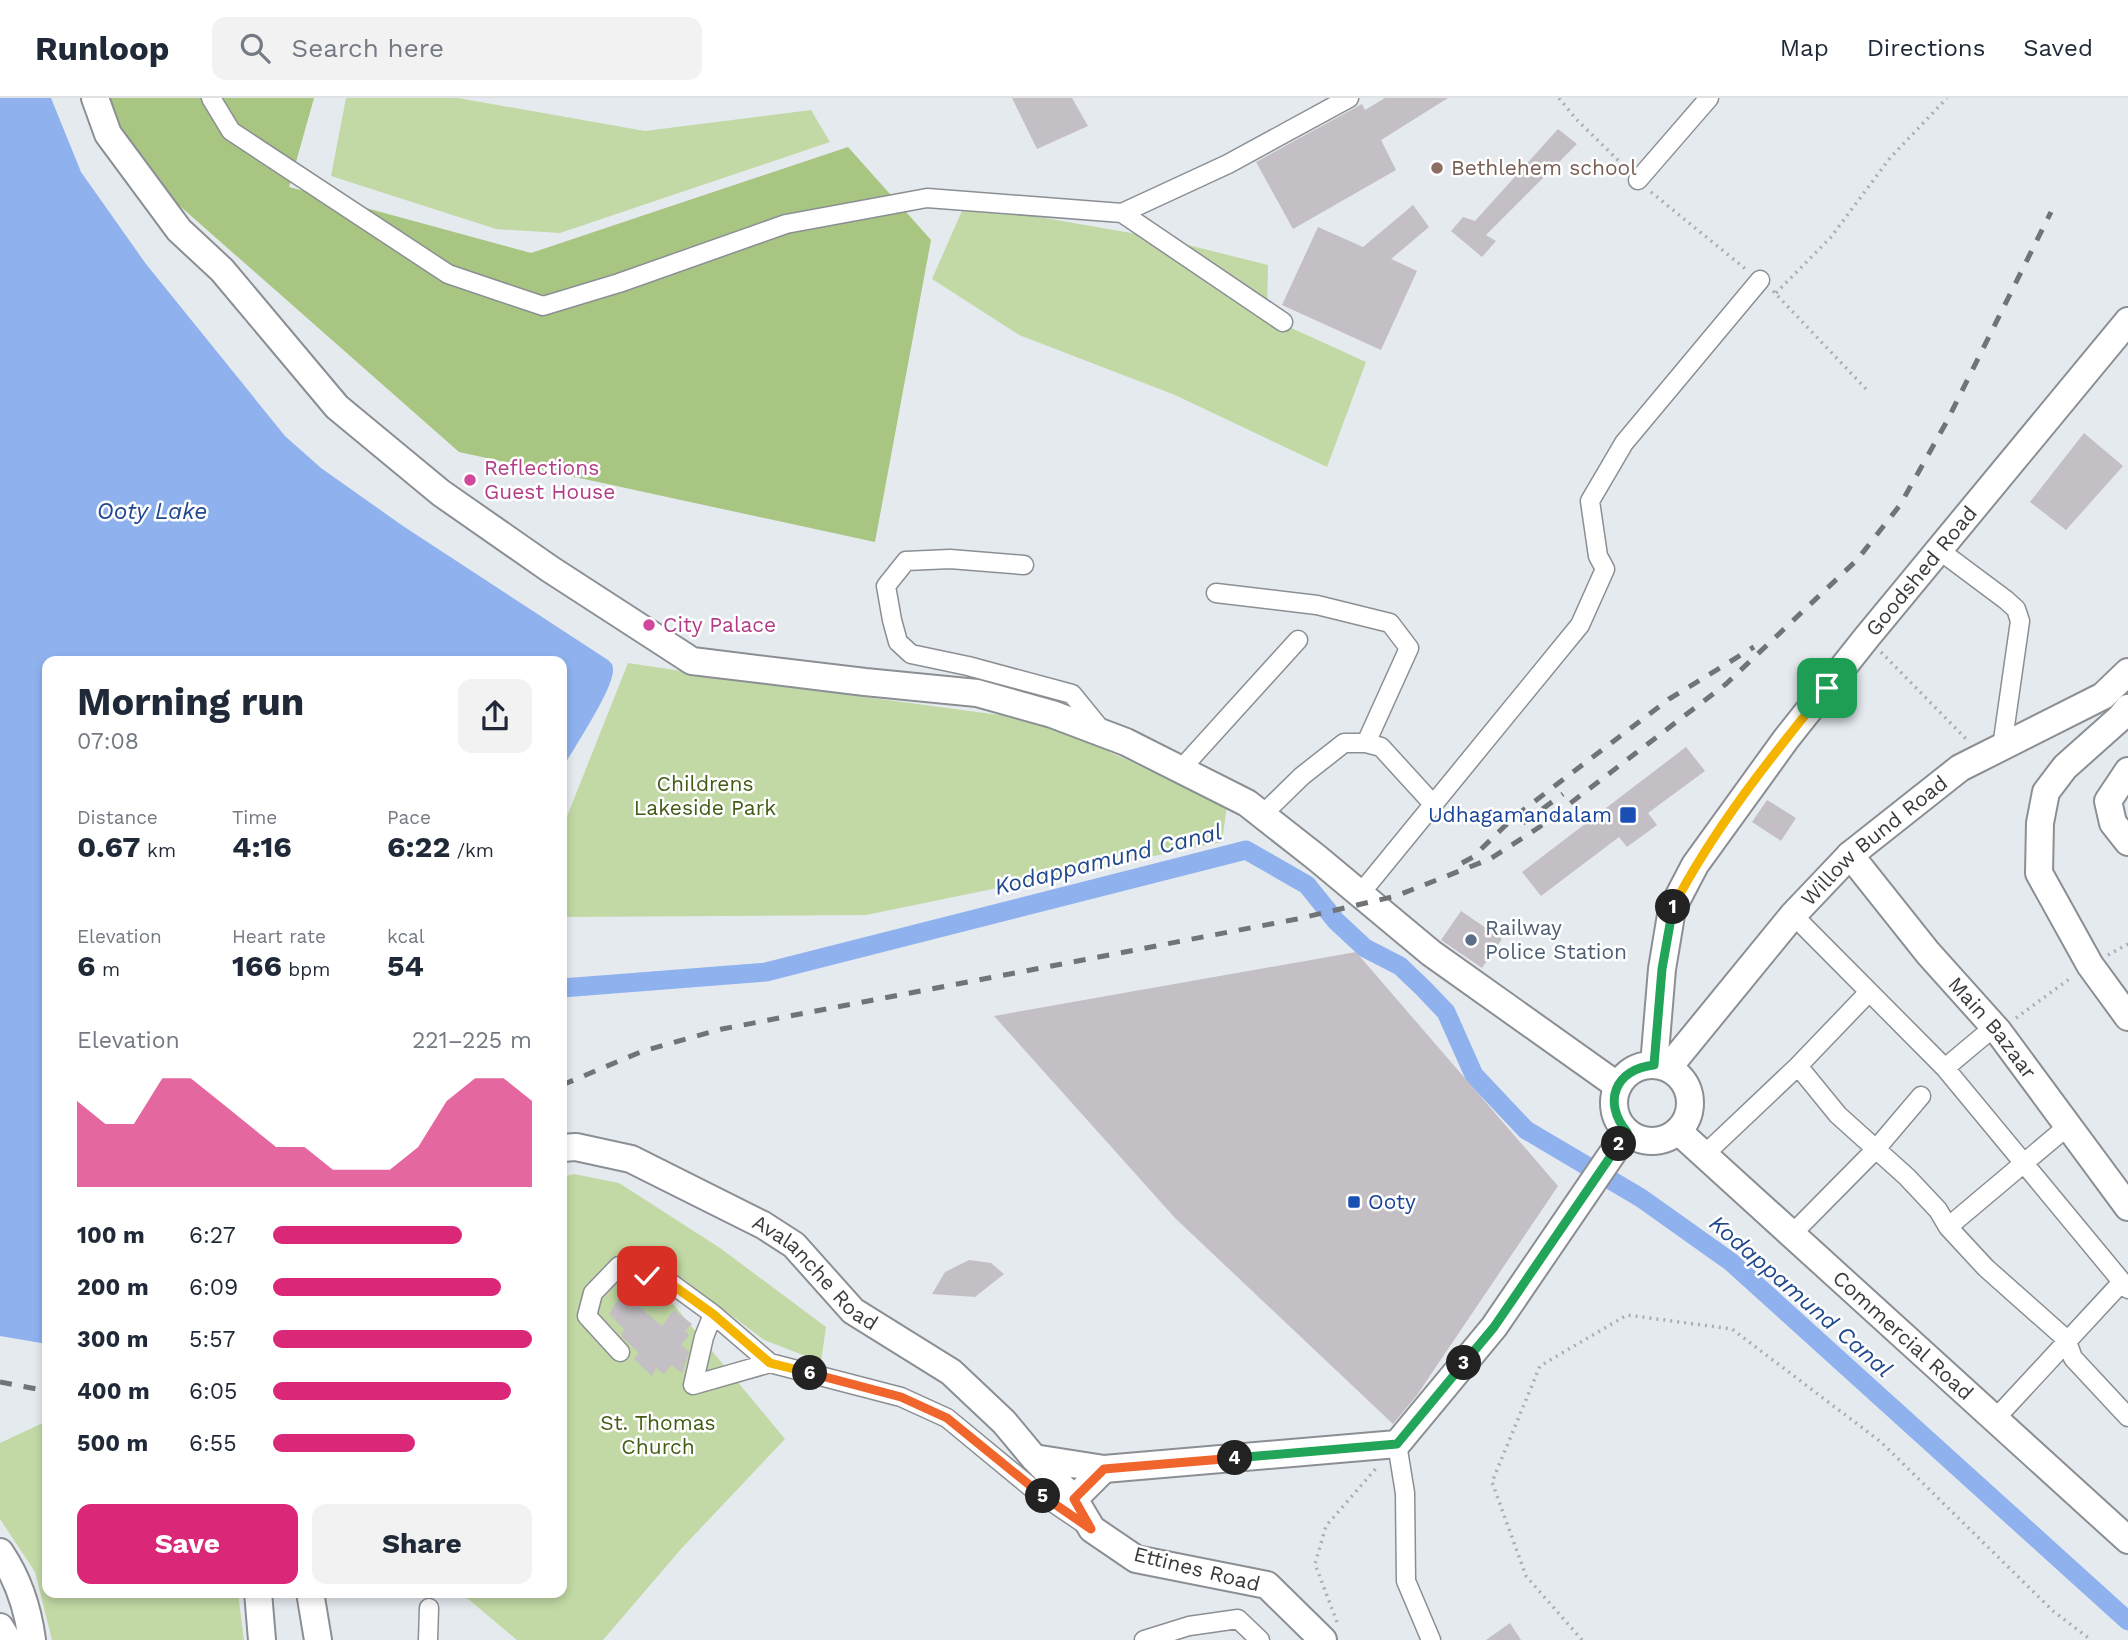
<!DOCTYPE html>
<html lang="en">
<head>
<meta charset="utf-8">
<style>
	body { margin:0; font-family:"Work Sans",sans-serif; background:#f2f2f3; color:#1f2937; height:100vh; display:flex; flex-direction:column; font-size:26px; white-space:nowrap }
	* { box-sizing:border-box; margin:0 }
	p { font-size:23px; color:#747a83 }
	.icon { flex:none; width:38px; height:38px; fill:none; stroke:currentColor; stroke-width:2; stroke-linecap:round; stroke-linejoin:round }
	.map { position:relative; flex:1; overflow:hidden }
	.side { position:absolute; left:42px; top:558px; width:525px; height:942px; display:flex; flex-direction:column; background:#fff; border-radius:14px; box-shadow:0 4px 10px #0003 }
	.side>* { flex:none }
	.pin { position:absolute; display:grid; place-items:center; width:60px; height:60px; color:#fff; margin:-30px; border-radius:14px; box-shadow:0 4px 10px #0006 }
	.km { position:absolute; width:35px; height:35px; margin:-18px; border-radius:50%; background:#222; color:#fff; font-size:19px; line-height:35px; text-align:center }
	.round { display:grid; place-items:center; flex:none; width:74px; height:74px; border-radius:14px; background:#f2f2f3 }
	.overview { display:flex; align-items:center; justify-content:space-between; height:119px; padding:0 35px }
	h1 { font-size:38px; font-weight:700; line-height:52px }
	.metrics { display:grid; grid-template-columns:repeat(3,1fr); gap:10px; height:119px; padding:7px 35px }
	.metrics div { display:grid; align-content:center }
	.metrics b { font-size:30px; font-weight:700 }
	.metrics small { font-size:19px; font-weight:400 }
	.metrics p { font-size:19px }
	.chart { height:196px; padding:14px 35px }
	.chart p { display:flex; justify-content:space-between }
	.chart svg { width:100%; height:126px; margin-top:7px; fill:#db2777; opacity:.7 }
	.action { display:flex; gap:14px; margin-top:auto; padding:14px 35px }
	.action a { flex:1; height:80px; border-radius:14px; background:#db2777; color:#fff; font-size:28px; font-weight:700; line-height:80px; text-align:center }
	.action a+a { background:#f2f2f3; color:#1f2937 }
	ul { padding:0 35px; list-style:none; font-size:23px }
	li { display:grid; grid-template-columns:112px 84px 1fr; align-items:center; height:52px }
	li i { height:18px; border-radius:9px; background:#db2777 }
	header { display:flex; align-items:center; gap:42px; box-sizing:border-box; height:98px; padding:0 35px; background:#fff; border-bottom:2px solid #e0e1e3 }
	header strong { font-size:33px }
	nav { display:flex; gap:38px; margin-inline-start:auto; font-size:24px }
	.search { width:490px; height:63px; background:#f2f2f3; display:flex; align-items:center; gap:18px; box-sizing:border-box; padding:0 24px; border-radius:14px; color:#747a83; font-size:26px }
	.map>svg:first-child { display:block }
	.green { fill:#c2d9a5 }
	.forest { fill:#a8c582 }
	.water { fill:#8fb2ef }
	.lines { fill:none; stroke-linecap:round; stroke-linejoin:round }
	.canal { stroke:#8fb2ef; stroke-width:19 }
	.building { fill:#c3bfc4 }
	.street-casing { stroke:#8b8f94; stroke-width:21 }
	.secondary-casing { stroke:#8b8f94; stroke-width:30 }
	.path { stroke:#aaaeb2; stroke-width:3.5; stroke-dasharray:2 5; stroke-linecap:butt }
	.street { stroke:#fff; stroke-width:18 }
	.secondary { stroke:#fff; stroke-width:26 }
	.rail { stroke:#717477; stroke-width:5; stroke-dasharray:12 12; stroke-linecap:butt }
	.split-1-casing { stroke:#fff; stroke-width:14 }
	.split-2-casing { stroke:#fff; stroke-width:14 }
	.split-3-casing { stroke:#fff; stroke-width:14 }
	.split-4-casing { stroke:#fff; stroke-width:14 }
	.split-5-casing { stroke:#fff; stroke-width:14 }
	.split-6-casing { stroke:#fff; stroke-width:14 }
	.split-7-casing { stroke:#fff; stroke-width:14 }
	.split-1 { stroke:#f5b400; stroke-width:9 }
	.split-2 { stroke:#22a559; stroke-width:9 }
	.split-3 { stroke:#22a559; stroke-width:9 }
	.split-4 { stroke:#22a559; stroke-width:9 }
	.split-5 { stroke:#f0652b; stroke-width:9 }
	.split-6 { stroke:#f0652b; stroke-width:9 }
	.split-7 { stroke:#f5b400; stroke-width:9 }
	.education-dot { fill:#8d6e63; stroke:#fff; stroke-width:2.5 }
	.hotel-dot { fill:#d1479c; stroke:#fff; stroke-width:2.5 }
	.transit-dot { fill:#1a4fb4; stroke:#fff; stroke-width:2.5 }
	.service-dot { fill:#5c6f8a; stroke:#fff; stroke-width:2.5 }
	.labels { text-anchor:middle; stroke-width:5; stroke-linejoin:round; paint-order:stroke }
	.education-label { font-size:21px; fill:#785e54; stroke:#fff; text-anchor:start }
	.hotel-label { font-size:21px; fill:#b23c85; stroke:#fff; text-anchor:start }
	.street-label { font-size:21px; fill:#393b3d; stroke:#fff }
	.park-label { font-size:21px; fill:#435c15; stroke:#fff }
	.transit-label { font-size:21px; fill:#164399; stroke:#fff; text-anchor:end }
	.service-label { font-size:21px; fill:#4e5e75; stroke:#fff; text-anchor:start }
	.water-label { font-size:23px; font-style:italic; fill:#21488f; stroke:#fff }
</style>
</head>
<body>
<header>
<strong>Runloop</strong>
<div class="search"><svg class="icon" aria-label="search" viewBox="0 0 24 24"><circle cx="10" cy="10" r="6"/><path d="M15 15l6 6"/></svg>Search here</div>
<nav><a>Map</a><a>Directions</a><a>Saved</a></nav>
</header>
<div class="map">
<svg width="2128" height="1542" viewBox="0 0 2128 1542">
	<rect width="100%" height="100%" fill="#e5eaef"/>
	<!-- green -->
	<path class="green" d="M346,0H458L645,33L811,12L830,44L560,135L496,131L331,78Z
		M965,106L1160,140L1268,167L1267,219L1366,264L1327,369L1175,297L1019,237L932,181Z
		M628,565L775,587L1007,618L1074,638L1227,707L1222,744L866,817L562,819V731Z
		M574,1076L619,1085L720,1150L826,1229L821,1264L764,1242L682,1180L635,1160L785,1341L681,1451L603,1542H517L461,1495L562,1494V1079Z
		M47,1323V1494L238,1495L244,1542H52L35,1474L0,1421V1345Z"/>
	<!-- forest -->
	<path class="forest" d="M104,0H314L289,89L531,155L848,49L931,142L875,444L459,354L156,87Z"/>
	<!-- water -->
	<path class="water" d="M0,0H51L81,74L146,166L285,338L321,370L403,428L608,562C611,565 613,566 613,571C615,589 572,653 562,671V564H47V1246L0,1238Z"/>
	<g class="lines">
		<!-- canal -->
		<path class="canal" d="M562,890L766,874L1246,752L1307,787L1336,823L1365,850L1400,868L1423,890L1446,914L1474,977L1526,1032L1641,1100L1731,1164L2128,1523"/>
	</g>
	<!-- building -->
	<path class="building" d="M1012,0H1072L1088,28L1037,51Z
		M1385,0H1448L1381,42L1396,72L1293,131L1256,64L1362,6L1365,12Z
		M1558,31L1577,46L1486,137L1496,143L1482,159L1451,133L1463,119L1475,123Z
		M1413,107L1429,129L1391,161L1417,173L1381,252L1282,207L1318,129L1363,149Z
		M2084,335L2123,368L2066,432L2030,404Z
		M1686,649L1705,673L1648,715L1657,727L1627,749L1619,739L1541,798L1522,774Z
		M1767,702L1796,720L1781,743L1752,724Z
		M1461,813L1502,841L1482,870L1441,842Z
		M1356,854L1558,1088L1417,1297L1393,1326L1175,1120L994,918Z
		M969,1162L991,1165L1004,1176L975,1199L932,1196L945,1174Z
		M629,1184L645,1196L638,1208L662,1228L674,1212L692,1226L685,1233L689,1237L681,1247L689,1254L682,1275L671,1267L664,1276L656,1270L652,1278L634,1261L639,1255L621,1238L624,1231L609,1216Z
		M1510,1525L1521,1542H1486Z"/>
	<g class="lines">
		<!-- street casing -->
		<g class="street-casing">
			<path id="street" d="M211,0L231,33L448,176L543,208L619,185L786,126L927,100L1122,115L1228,66L1349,0
				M1638,82L1709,0
				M1122,115L1283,224
				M1939,452L2006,502L2016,511L2020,523L2002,649
				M1024,467L950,461L906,463L886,488L892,522L898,544L911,556L968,568L1072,596L1103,634
				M1216,495L1317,507L1390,525L1409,550L1366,645
				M1181,671L1298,542
				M1262,717L1302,678L1344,645H1366L1381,649L1433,706
				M1360,796L1580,527L1605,471L1598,458L1590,403L1624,345L1760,182
				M1793,817L1945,970L2128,1191
				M1798,968L1838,1017L1907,1079L1938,1112L1948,1129L1986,1170L2066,1241L2073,1260L2128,1319
				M1945,970L1994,929
				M1704,1057L1798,968L1869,894
				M1948,1129L2068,1028
				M1792,1136L1876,1051L1921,998
				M713,1216L770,1265
				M620,1254L587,1218L593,1195L619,1168L672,1186L713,1216L704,1239L693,1287L770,1265L901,1299L947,1320L1033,1391L1086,1427
				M1996,1320L2122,1184
				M1397,1346L1405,1395L1406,1483L1431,1542
				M428,1542L429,1510
				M1144,1542L1189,1528L1238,1521L1260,1542"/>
		</g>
		<!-- secondary casing -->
		<g class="secondary-casing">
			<g id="secondary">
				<path d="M95,0L108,36L179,132L222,172L337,309L441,395L550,471L692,563L865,584L977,595L1052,616L1126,644L1247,705L1317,760L1431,855L1618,988"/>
				<path d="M2128,610L2120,620L2065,669L2046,694L2040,725L2039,775L2090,867L2128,919"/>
				<path d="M2128,673L2108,703L2113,725L2128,744"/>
				<path id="s1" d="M1850,757L1928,855L1998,933L2128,1109"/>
				<path id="s2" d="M1654,967L1662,871L1672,811L1695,767L1786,641L1867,539L2128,223"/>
				<circle cx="1652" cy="1005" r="38"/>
				<path id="s3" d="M1668,970L1793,817L1850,757L1960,670L2103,598L2128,574"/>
				<path id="s4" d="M1678,1033L2128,1442"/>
				<path id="s5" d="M562,1050L576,1049L631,1061L763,1127L794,1147L853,1213L951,1274L1004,1324L1034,1360L1074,1401L1104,1371L1034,1360"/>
				<path d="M1104,1371L1397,1346L1494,1229L1627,1034"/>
				<path d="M1074,1401L1092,1431L1136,1461L1267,1487L1323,1542"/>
				<path d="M0,1454C17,1479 28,1511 32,1542"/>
				<path d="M258,1494L262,1542"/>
				<path d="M310,1494L318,1542"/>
				<path d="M0,1529L8,1542"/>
			</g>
		</g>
		<!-- path -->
		<path class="path" d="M1559,0L1576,21L1625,69
			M1651,94L1748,173
			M1773,193L1867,292
			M1776,195L1831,139L1890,60L1947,0
			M1881,554L1969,644
			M2108,857L2128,846
			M2016,920L2072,879
			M1337,1524L1315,1466L1326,1428L1378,1368
			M1582,1542L1526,1478L1492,1384L1540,1268L1627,1217L1732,1231L1881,1344L2053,1513L2091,1542"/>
		<!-- street -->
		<use href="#street" class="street"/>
		<!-- secondary -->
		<use href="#secondary" class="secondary"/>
		<!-- rail -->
		<path class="rail" d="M1523,725L1563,696
			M1462,765L1473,759L1514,719L1669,601L1754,549
			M562,987L643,953L722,931L1297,821L1396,798L1490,761L1538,730L1726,586L1857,462L1900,407L1946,325L2051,114
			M0,1284L47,1293"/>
	</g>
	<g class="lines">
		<!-- split-1 casing -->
		<g class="split-1-casing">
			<path id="split-1" d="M1673,809C1714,730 1771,659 1827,590"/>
		</g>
		<!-- split-2 casing -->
		<g class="split-2-casing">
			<path id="split-2" d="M1619,1046L1627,1034C1602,1004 1615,971 1654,967L1662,871L1673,809"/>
		</g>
		<!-- split-3 casing -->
		<g class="split-3-casing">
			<path id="split-3" d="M1464,1265L1494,1229L1619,1046"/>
		</g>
		<!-- split-4 casing -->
		<g class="split-4-casing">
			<path id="split-4" d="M1235,1360L1397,1346L1464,1265"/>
		</g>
		<!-- split-5 casing -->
		<g class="split-5-casing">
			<path id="split-5" d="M1043,1398L1091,1431L1074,1401L1104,1371L1235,1360"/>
		</g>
		<!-- split-6 casing -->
		<g class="split-6-casing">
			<path id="split-6" d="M810,1275L901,1299L947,1320L1043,1398"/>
		</g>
		<!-- split-7 casing -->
		<g class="split-7-casing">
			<path id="split-7" d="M647,1178L671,1186L713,1216L770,1265L810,1275"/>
		</g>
		<!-- split-1 -->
		<use href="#split-1" class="split-1"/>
		<!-- split-2 -->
		<use href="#split-2" class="split-2"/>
		<!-- split-3 -->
		<use href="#split-3" class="split-3"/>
		<!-- split-4 -->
		<use href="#split-4" class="split-4"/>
		<!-- split-5 -->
		<use href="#split-5" class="split-5"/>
		<!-- split-6 -->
		<use href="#split-6" class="split-6"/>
		<!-- split-7 -->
		<use href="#split-7" class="split-7"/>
	</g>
	<!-- markers -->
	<circle class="education-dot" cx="1437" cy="70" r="7"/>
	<g class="hotel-dot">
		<circle cx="470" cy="382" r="7"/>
		<circle cx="649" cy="527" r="7"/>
	</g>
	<g class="transit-dot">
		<rect x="1619" y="708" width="18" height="18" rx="3.5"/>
		<rect x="1347" y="1097" width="14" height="14" rx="3.5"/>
	</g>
	<circle class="service-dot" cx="1471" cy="842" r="7"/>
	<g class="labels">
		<!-- education labels -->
		<g class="education-label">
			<text x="1451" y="77">Bethlehem school</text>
		</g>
		<!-- hotel labels -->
		<g class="hotel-label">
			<text x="484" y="377">Reflections<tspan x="484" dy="24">Guest House</tspan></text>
			<text x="663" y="534">City Palace</text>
		</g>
		<!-- street labels -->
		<g class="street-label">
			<text dy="7" stroke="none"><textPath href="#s2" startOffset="578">Goodshed Road</textPath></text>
			<text dy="7" stroke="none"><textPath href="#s3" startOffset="308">Willow Bund Road</textPath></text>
			<text dy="7" stroke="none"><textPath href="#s1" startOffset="224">Main Bazaar</textPath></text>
			<text dy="7" stroke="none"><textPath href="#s5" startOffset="289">Avalanche Road</textPath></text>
			<text dy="7" stroke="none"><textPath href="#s4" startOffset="304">Commercial Road</textPath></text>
			<text transform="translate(1197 1471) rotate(14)" y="7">Ettines Road</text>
		</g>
		<!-- park labels -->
		<g class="park-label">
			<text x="705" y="693">Childrens<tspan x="705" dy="24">Lakeside Park</tspan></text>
			<text x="658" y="1332">St. Thomas<tspan x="658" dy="24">Church</tspan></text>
		</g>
		<!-- transit labels -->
		<g class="transit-label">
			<text x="1612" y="724">Udhagamandalam</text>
			<text x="1368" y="1111" text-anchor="start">Ooty</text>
		</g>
		<!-- service labels -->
		<g class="service-label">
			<text x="1485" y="837">Railway<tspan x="1485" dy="24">Police Station</tspan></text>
		</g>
		<!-- water labels -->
		<g class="water-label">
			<text x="152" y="421">Ooty Lake</text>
			<text transform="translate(1108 761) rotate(-14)" y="8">Kodappamund Canal</text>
			<text transform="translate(1801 1198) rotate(41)" y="8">Kodappamund Canal</text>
		</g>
	</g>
</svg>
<div class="pin" style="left:1827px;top:590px;background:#1e9e55"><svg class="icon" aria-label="arrive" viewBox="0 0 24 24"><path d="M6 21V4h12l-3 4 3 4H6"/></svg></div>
<div class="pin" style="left:647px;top:1178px;background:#d93025"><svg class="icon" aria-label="check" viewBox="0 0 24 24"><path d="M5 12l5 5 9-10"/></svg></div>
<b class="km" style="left:1673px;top:809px">1</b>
<b class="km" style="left:1619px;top:1046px">2</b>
<b class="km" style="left:1464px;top:1265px">3</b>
<b class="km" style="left:1235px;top:1360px">4</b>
<b class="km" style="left:1043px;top:1398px">5</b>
<b class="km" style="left:810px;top:1275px">6</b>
<section class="side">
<div class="overview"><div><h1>Morning run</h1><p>07:08</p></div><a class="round"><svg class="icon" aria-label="share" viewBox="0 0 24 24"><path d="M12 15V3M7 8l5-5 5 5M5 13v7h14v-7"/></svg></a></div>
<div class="metrics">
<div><p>Distance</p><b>0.67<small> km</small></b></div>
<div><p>Time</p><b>4:16</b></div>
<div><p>Pace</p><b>6:22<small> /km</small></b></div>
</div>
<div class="metrics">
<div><p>Elevation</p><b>6<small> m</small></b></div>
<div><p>Heart rate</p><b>166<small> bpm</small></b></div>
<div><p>kcal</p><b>54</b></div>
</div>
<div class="chart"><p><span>Elevation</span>221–225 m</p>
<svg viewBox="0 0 160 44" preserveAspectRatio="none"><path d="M0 44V14L10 22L20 22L30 6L40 6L50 14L60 22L70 30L80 30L90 38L100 38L110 38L120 30L130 14L140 6L150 6L160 14V44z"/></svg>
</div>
<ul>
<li><b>100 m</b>6:27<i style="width:73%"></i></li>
<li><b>200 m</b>6:09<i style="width:88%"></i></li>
<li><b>300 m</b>5:57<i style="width:100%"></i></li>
<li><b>400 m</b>6:05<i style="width:92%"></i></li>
<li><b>500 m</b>6:55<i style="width:55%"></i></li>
</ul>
<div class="action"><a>Save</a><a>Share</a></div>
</section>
</div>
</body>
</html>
